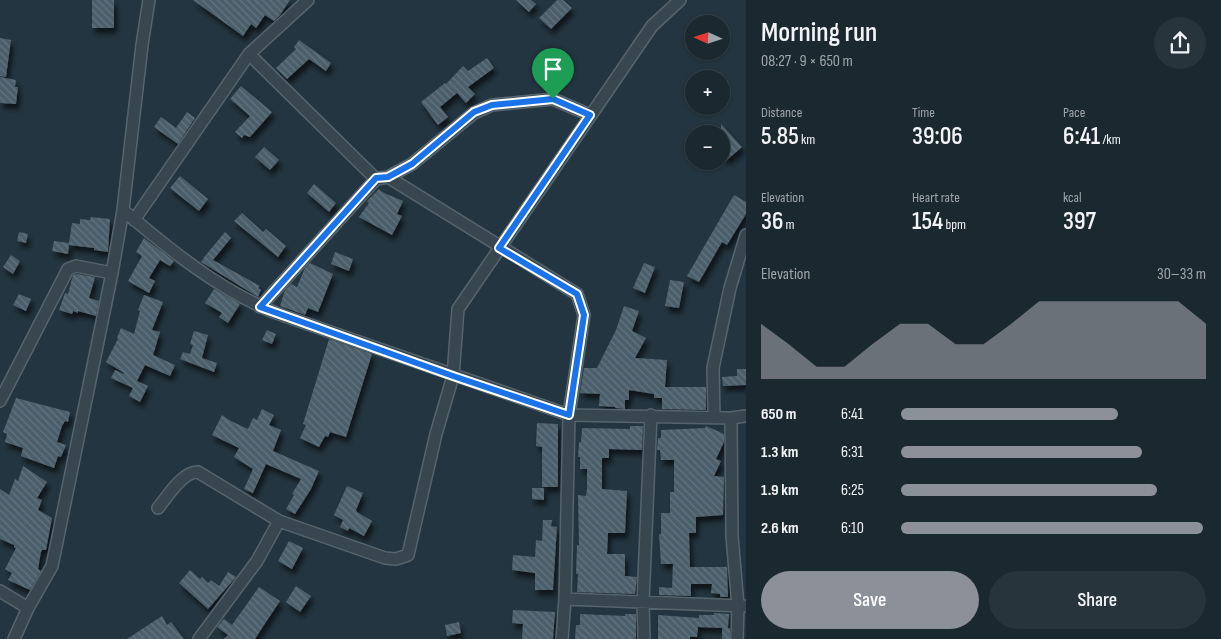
<!DOCTYPE html>
<html lang="en">
<head>
<meta charset="utf-8">
<style>
	body { margin:0; font-family:"Sofia Sans Condensed",sans-serif; background:#27343c; color:#f1f3f6; height:100vh; display:flex; flex-direction:column; font-size:19px; white-space:nowrap }
	* { box-sizing:border-box; margin:0 }
	p { font-size:16px; color:#9fa6ab }
	.icon { flex:none; width:28px; height:28px; fill:none; stroke:currentColor; stroke-width:2; stroke-linecap:round; stroke-linejoin:round }
	.map { position:relative; flex:1; overflow:hidden }
	.details { display:flex; flex-direction:column; background:#1a2830; width:475px }
	.details>* { flex:none }
	.needle { width:32px; rotate:273deg }
	.fabs { position:absolute; left:685px; top:15px; display:grid; gap:10px }
	.fabs a { display:grid; place-items:center; width:45px; height:45px; border-radius:50%; background:#1a2830; box-shadow:0 1px 4px #0004,0 0 0 1px #38444c; font-size:25px }
	.pin { position:absolute; display:grid; place-items:center; width:42px; height:42px; color:#fff; margin:-51px -21px; border-radius:50% 50% 50% 0; rotate:-45deg; box-shadow:0 0 5px #0007 }
	.pin .icon { rotate:45deg }
	.round { display:grid; place-items:center; flex:none; width:52px; height:52px; border-radius:26px; background:#27343c }
	.overview { display:flex; align-items:center; justify-content:space-between; height:85px; padding:0 15px }
	h1 { font-size:28px; font-weight:600; line-height:38px }
	.stats { display:grid; grid-template-columns:repeat(3,1fr); gap:8px; height:85px; padding:5px 15px }
	.stats div { display:grid; align-content:center }
	.stats b { font-size:25px; font-weight:600 }
	.stats small { font-size:14px; font-weight:400 }
	.stats p { font-size:14px }
	.chart { height:140px; padding:10px 15px }
	.chart p { display:flex; justify-content:space-between }
	.chart svg { width:100%; height:90px; margin-top:5px; fill:#8c9099; opacity:.7 }
	.button { display:flex; gap:10px; margin-top:auto; padding:10px 15px }
	.button a { flex:1; height:58px; border-radius:30px; background:#8c9099; color:#fff; font-size:20px; font-weight:600; line-height:58px; text-align:center }
	.button a+a { background:#27343c; color:#f1f3f6 }
	ul { padding:0 15px; list-style:none; font-size:16px }
	li { display:grid; grid-template-columns:80px 60px 1fr; align-items:center; height:38px }
	li i { height:12px; border-radius:6px; background:#8c9099 }
	main { display:flex; flex:1; min-height:0 }
	.map>svg:first-child { display:block }
	.building { fill:url(#building-back-hatch); filter:url(#shadow) }
	.lines { fill:none; stroke-linecap:round; stroke-linejoin:round }
	.minor-casing { stroke:#55646d; stroke-width:14 }
	.minor { stroke:#38464f; stroke-width:11 }
	.route-casing { stroke:#fff; stroke-width:10 }
	.route { stroke:#1a73e8; stroke-width:6 }
</style>
</head>
<body>
<main>
<div class="map">
<svg width="746" height="639" viewBox="0 0 746 639">
	<defs>
		<pattern id="building-back-hatch" width="6" height="6" patternUnits="userSpaceOnUse" patternTransform="scale(1.25)"><rect width="6" height="6" fill="#4c5f6b"/><path d="M-1 5l2 2M0 0l6 6M5-1l2 2" fill="none" stroke="#63747f"/></pattern>
		<filter id="shadow"><feDropShadow dx="3" dy="5.5" stdDeviation="2.5" flood-color="#0009"/></filter>
	</defs>
	<rect width="100%" height="100%" fill="#233540"/>
	<!-- building -->
	<path class="building" d="M92,0H114V28H92Z
		M193,0H290L280,15L274,21L265,15L256,28L251,24L243,36Z
		M516,0H531L536,4L529,12Z
		M557,0H563L572,8L551,29L539,18Z
		M0,38L11,40L6,77L0,76Z
		M299,40L331,63L326,71L309,59L287,79L276,68L296,49L294,47Z
		M487,58L494,68L468,87L475,94L466,103L457,93L440,107L448,117L438,125L421,102L445,83L446,84L463,66L468,71Z
		M0,77L16,80L15,87H18L16,104L0,103Z
		M241,86L272,112L250,137L244,135L242,138L235,132L250,116L230,99Z
		M187,112L195,118L178,144L154,127L161,117L176,128Z
		M721,124L742,147L727,160L721,154Z
		M264,147L279,160L270,170L255,157Z
		M180,176L208,199L199,211L170,188Z
		M314,184L336,203L329,212L307,193Z
		M379,189L382,192L403,201L397,214L402,216L392,235L359,217L369,203L367,201Z
		M734,195L746,202V214L727,245L722,242L699,282L687,276Z
		M242,213L263,232L266,229L286,246L278,257L234,221Z
		M91,217L110,219L108,252L94,250V248L69,245L68,254L52,251L54,241L69,243L72,223L80,224V219L90,220Z
		M19,232L28,234L26,243L17,241Z
		M225,232L231,238L213,260L260,286L258,288L261,290L258,297L201,262L205,256Z
		M144,238L174,261L170,266L160,260L149,278L155,281L149,293L128,281L142,256L136,252Z
		M335,252L353,259L349,271L331,264Z
		M11,255L20,261L13,274L3,267Z
		M310,263L333,274L318,312L308,308L305,315L280,306L285,290L291,284L297,287L305,268Z
		M644,263L655,267L645,293L633,288Z
		M76,274L95,277L89,298L99,301L96,316L78,311V313L73,311L72,314L59,310L65,293L68,294L73,275Z
		M670,280L684,282L679,308L665,306Z
		M214,289L240,304L228,323L219,317L222,313L205,303Z
		M19,294L31,299L26,311L13,305Z
		M144,295L163,302L152,330L160,332L153,355L175,365L170,376L145,365L137,381L148,386L140,402L129,396L133,388L111,378L115,370L124,374V373L106,362L118,339L117,338L121,328L134,334L140,311L138,310Z
		M624,306L639,311L632,331L646,338L635,358L667,360L665,387H706V410L662,409V398H654V394L629,390V400H625V409L615,408V407L599,406L600,394L580,393L584,368H597L616,330Z
		M267,330L276,334L272,344L262,340Z
		M194,331L208,335L202,358L217,363L214,372L180,359L183,352L190,354L193,345L190,344Z
		M329,339L372,354L346,437L330,432L328,437L325,436L319,447L300,438L306,425L303,424Z
		M737,369H746V385L723,386L722,377L737,376Z
		M16,398L70,412L68,422L65,421L62,426L57,442L66,445L61,457L58,456L54,468L21,456L23,448L5,442L7,434L3,432Z
		M262,409L274,415L269,425L281,430L273,451L319,471L311,489L295,514L286,509L294,495L292,494L301,479L266,464L253,493L244,489L253,469L234,457L239,448L212,435L222,415L231,421L248,429L253,418L257,420Z
		M537,423L558,424V487H542V447L536,446Z
		M630,426H643L642,450L609,449V458H602V489L627,491L625,533H608L607,554H625V576L637,577L635,594L577,592L578,574H576L577,545H579L578,495L586,496L587,489V469H580V457H578L579,442H581L582,428L630,429Z
		M706,426L724,434V442L716,459L721,461L714,476L724,477L723,515L696,517V533H689L690,567H727L728,597H720V594L711,593L712,584H691V596L659,595V587L672,588L673,564H661L659,534H661V513H670V492H674V460H661L660,450H657L658,438H661V430L705,428Z
		M23,466L47,482L37,498L42,500L38,510L52,518L46,550H42L41,552L38,569L41,571L30,590L8,580L12,573L5,569L16,548L14,547V545L0,539V489L9,495L15,479L18,481Z
		M347,486L363,493L356,510L357,512L372,521L364,536L349,528L348,531L340,527L343,520L334,515Z
		M532,488H544V500L532,499Z
		M543,520H552L551,526L557,527L553,590H535V573L512,570L513,555L535,557L536,540L542,541Z
		M289,541L303,548L292,569L278,561Z
		M190,570L200,579L202,577L208,583L211,580L219,586L228,572L236,577L208,609L179,583Z
		M296,586L311,596L300,612L286,602Z
		M259,587L280,601L264,625L255,639H224L228,635L217,627L224,619L232,625Z
		M513,610L555,612L553,639H522L523,624L512,623Z
		M714,613L729,614L728,628H730V639H722V628L698,627L697,637H690V639H658V615L699,618V615H714Z
		M580,614L625,616V614H636V639H575L576,625H580Z
		M162,616L167,625L171,622L184,639H127Z
		M459,622L461,633L447,636L445,625Z"/>
	<g class="lines">
		<!-- minor casing -->
		<g class="minor-casing">
			<path id="minor" d="M249,54L376,179
				M388,177L577,294L584,315L569,415L565,599L562,639
				M123,210C170,250 219,290 276,313L552,409L569,415L731,418L746,416
				M134,220L249,54L308,0
				M260,307L376,179L388,177L412,164L474,113L492,105L553,99L590,115
				M0,401L68,269L76,266L112,273
				M714,417L713,368L730,288L746,235
				M731,418L732,536L738,606L737,639
				M158,508C167,497 183,471 198,472L279,521L385,558L396,559L408,555L436,434L453,376L458,309L652,26L680,0
				M0,591L28,608
				M565,599L744,606
				M14,639L28,608L52,566L112,273L123,210L142,45L149,0
				M199,639L257,561L279,521
				M644,639L643,602L651,415"/>
		</g>
		<!-- minor -->
		<use href="#minor" class="minor"/>
	</g>
	<g class="lines">
		<!-- route casing -->
		<g class="route-casing">
			<path id="route" d="M553,99L590,115L499,248L577,294L584,315L569,415L453,376L260,307L376,178L388,177L412,164L474,112L492,105Z"/>
		</g>
		<!-- route -->
		<use href="#route" class="route"/>
	</g>
</svg>
<div class="fabs">
<a><svg class="needle" viewBox="-14 -14 28 28"><path d="M0-13l5 13h-10z" fill="#e53935"/><path d="M0 13l5-13h-10z" fill="#9fa6ab"/></svg></a>
<a>+</a>
<a>−</a>
</div>
<div class="pin" style="left:553px;top:99px;background:#1e9e55"><svg class="icon" aria-label="arrive" viewBox="0 0 24 24"><path d="M6 21V4h12l-3 4 3 4H6"/></svg></div>
</div>
<section class="details">
<div class="overview"><div><h1>Morning run</h1><p>08:27 · 9 × 650 m</p></div><a class="round"><svg class="icon" aria-label="share" viewBox="0 0 24 24"><path d="M12 15V3M7 8l5-5 5 5M5 13v7h14v-7"/></svg></a></div>
<div class="stats">
<div><p>Distance</p><b>5.85<small> km</small></b></div>
<div><p>Time</p><b>39:06</b></div>
<div><p>Pace</p><b>6:41<small> /km</small></b></div>
</div>
<div class="stats">
<div><p>Elevation</p><b>36<small> m</small></b></div>
<div><p>Heart rate</p><b>154<small> bpm</small></b></div>
<div><p>kcal</p><b>397</b></div>
</div>
<div class="chart"><p><span>Elevation</span>30–33 m</p>
<svg viewBox="0 0 160 44" preserveAspectRatio="none"><path d="M0 44V17L10 27L20 38L30 38L40 27L50 17L60 17L70 27L80 27L90 17L100 6L110 6L120 6L130 6L140 6L150 6L160 17V44z"/></svg>
</div>
<ul>
<li><b>650 m</b>6:41<i style="width:71%"></i></li>
<li><b>1.3 km</b>6:31<i style="width:79%"></i></li>
<li><b>1.9 km</b>6:25<i style="width:84%"></i></li>
<li><b>2.6 km</b>6:10<i style="width:99%"></i></li>
</ul>
<div class="button"><a>Save</a><a>Share</a></div>
</section>
</main>
</body>
</html>
